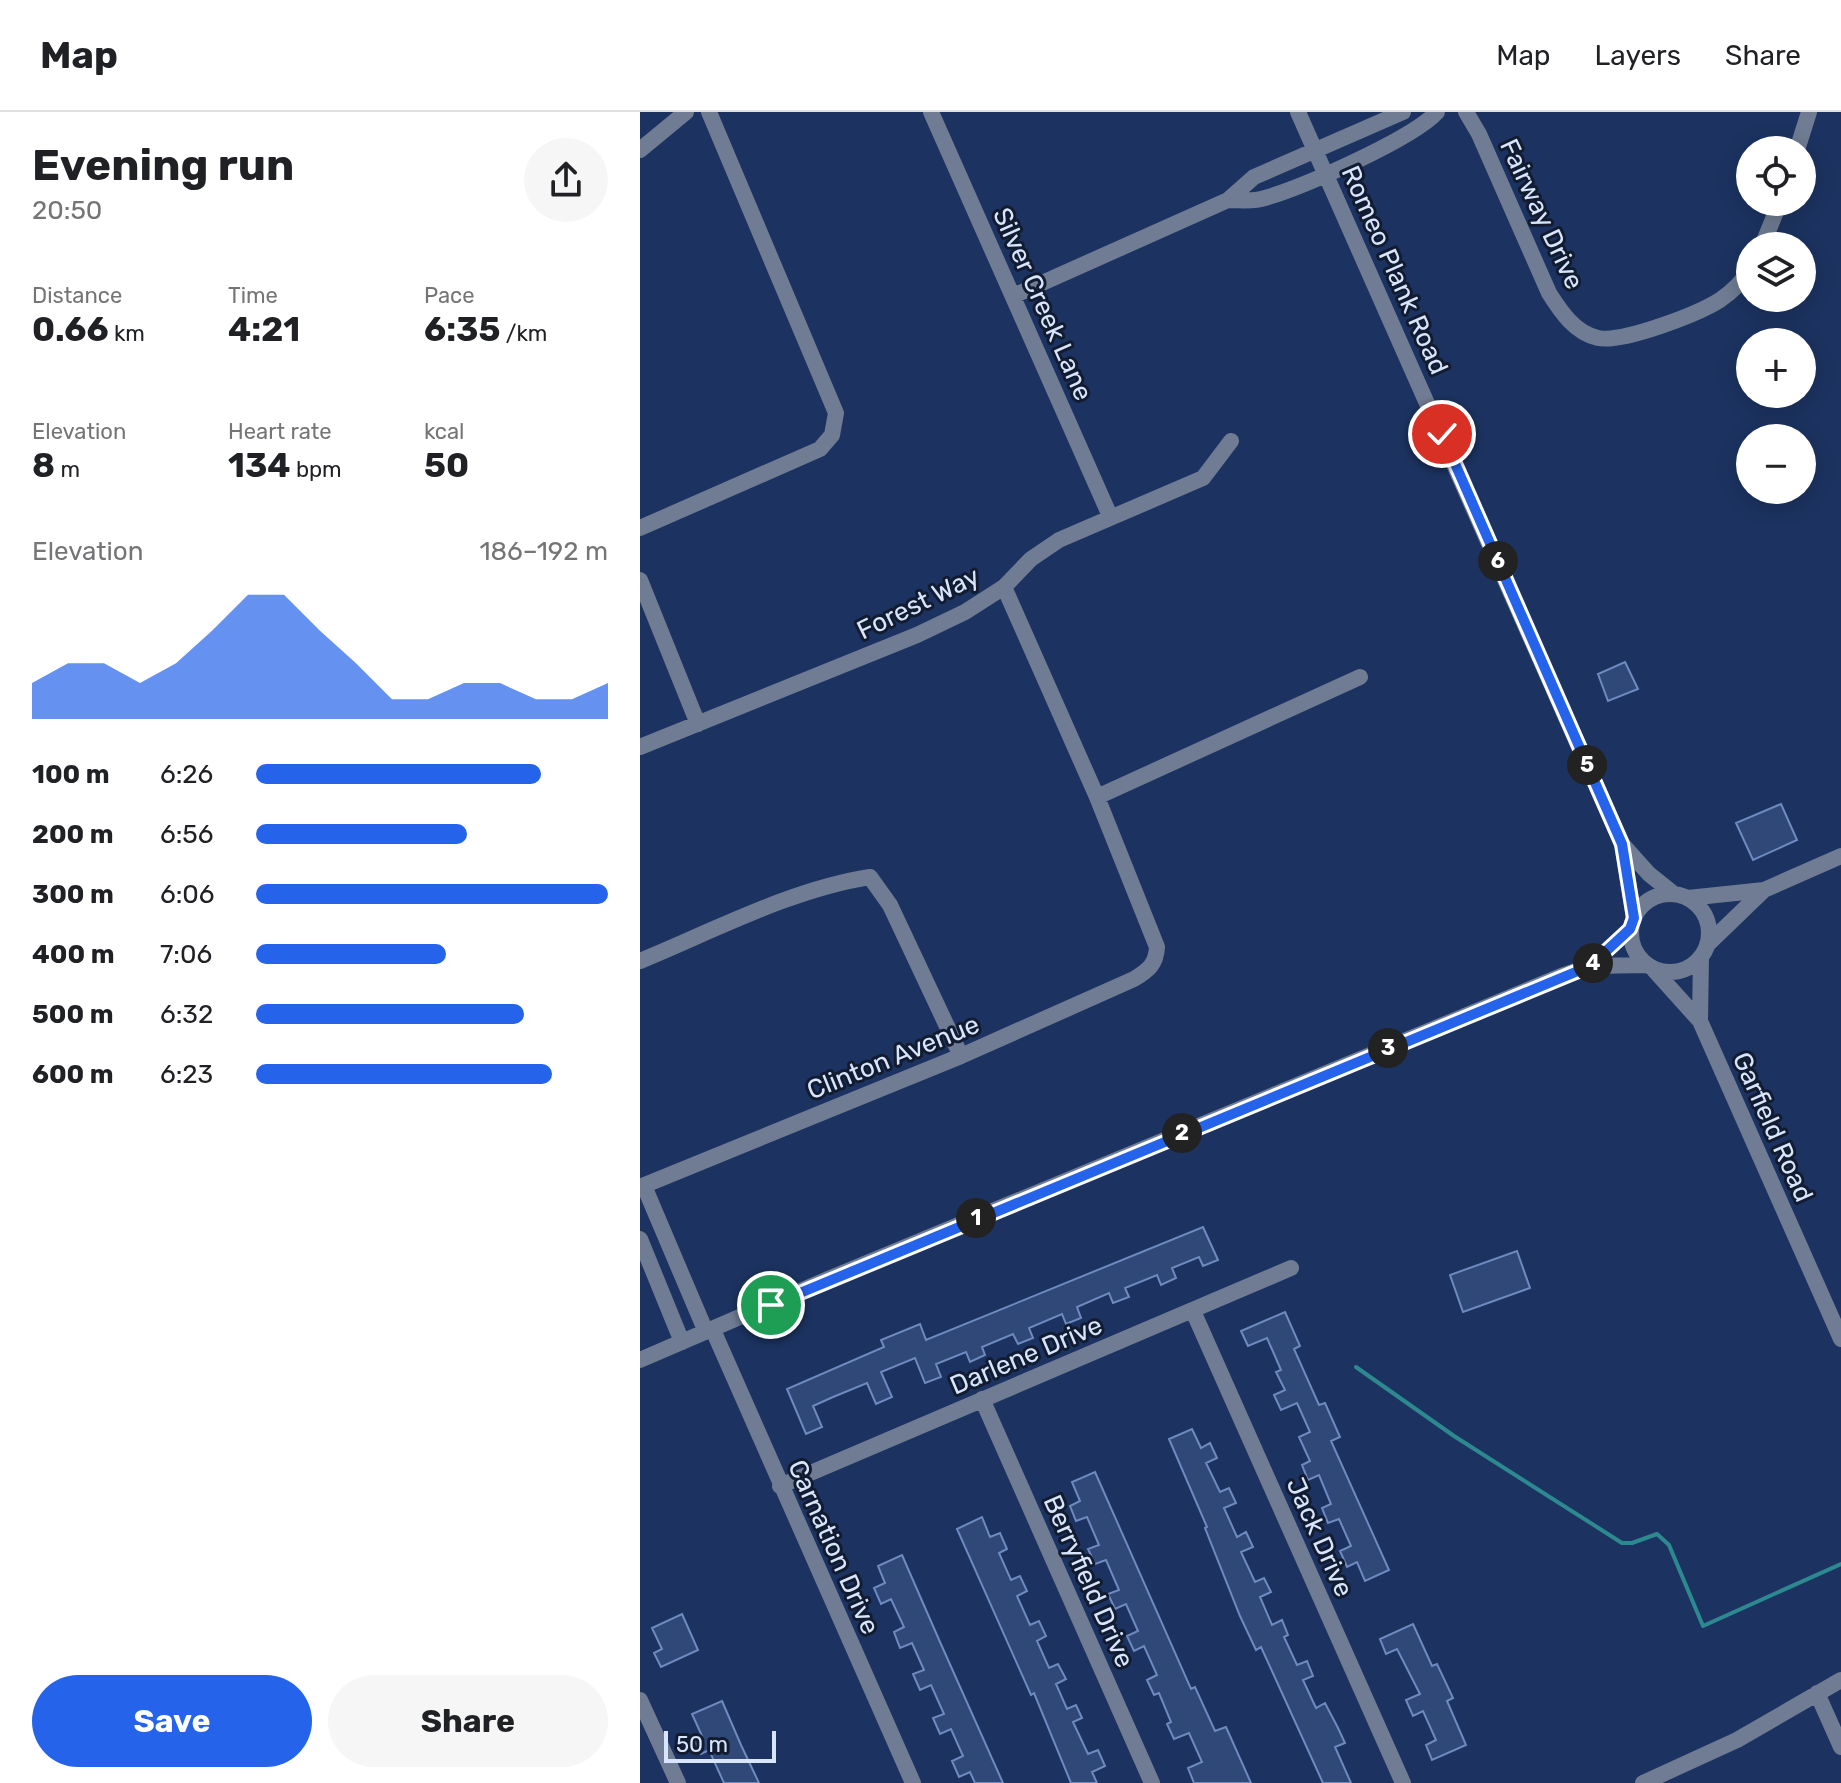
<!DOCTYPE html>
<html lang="en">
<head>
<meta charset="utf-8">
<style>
	body { margin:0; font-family:Rubik,sans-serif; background:#f6f6f6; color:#202124; height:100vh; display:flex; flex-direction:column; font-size:30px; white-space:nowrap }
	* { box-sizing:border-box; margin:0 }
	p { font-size:26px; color:#757577 }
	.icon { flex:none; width:44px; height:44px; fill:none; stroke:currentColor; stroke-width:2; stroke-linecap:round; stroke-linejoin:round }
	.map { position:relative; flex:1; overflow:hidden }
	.drawer { display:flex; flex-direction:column; background:#fff; width:640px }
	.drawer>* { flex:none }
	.fabs { position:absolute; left:1096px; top:24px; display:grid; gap:16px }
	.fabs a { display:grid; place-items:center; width:80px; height:80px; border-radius:50%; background:#fff; box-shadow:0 4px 20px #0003; font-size:40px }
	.scale { position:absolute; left:24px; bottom:20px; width:112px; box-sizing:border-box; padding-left:8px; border:4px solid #d8e5fc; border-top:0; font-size:22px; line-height:28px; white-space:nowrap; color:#d8e5fc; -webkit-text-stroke:6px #121c31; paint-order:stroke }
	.pin { position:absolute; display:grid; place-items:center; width:68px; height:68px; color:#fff; margin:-34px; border:4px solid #fff; border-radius:50%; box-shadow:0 2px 8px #0007 }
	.km { position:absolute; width:40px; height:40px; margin:-20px; border-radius:50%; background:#222; color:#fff; font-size:22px; line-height:40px; text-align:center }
	.round { display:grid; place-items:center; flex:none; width:84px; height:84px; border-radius:42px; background:#f6f6f6 }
	.summary { display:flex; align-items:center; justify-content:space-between; height:136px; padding:0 32px }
	h1 { font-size:44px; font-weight:700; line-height:60px }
	.stats { display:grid; grid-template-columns:repeat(3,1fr); gap:12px; height:136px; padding:8px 32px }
	.stats div { display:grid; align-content:center }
	.stats b { font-size:34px; font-weight:700 }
	.stats small { font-size:22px; font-weight:400 }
	.stats p { font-size:22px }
	.chart { height:224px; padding:16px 32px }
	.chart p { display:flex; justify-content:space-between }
	.chart svg { width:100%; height:144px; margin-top:8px; fill:#2563eb; opacity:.7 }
	.primary-button { display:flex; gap:16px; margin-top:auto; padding:16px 32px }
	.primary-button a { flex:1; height:92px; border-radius:48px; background:#2563eb; color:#fff; font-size:32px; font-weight:700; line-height:92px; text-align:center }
	.primary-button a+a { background:#f6f6f6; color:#202124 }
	ul { padding:0 32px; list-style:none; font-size:26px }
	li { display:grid; grid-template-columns:128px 96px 1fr; align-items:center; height:60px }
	li i { height:20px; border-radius:10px; background:#2563eb }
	header { display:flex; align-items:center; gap:48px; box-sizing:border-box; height:112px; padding:0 40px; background:#fff; border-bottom:2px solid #e0e0e0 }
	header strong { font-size:38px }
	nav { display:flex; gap:44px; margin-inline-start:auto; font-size:28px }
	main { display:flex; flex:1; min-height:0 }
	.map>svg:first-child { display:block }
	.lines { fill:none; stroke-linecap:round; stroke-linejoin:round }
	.stream { stroke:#2d8990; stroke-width:4 }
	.building { fill:#2f4878; stroke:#6e8abf; stroke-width:2 }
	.minor { stroke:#6f7c93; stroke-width:16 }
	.route-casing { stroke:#fff; stroke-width:16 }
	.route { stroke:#2563eb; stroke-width:10 }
	.labels { text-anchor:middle; stroke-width:6; stroke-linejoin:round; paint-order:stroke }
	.street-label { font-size:26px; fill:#d8e5fc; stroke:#121c31 }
</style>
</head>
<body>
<header>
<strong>Map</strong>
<nav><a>Map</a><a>Layers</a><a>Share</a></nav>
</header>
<main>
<section class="drawer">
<div class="summary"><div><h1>Evening run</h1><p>20:50</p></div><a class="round"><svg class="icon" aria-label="share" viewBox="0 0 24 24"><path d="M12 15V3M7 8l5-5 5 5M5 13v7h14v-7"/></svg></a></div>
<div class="stats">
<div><p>Distance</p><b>0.66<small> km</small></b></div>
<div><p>Time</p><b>4:21</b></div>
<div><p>Pace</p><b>6:35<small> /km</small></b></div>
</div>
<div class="stats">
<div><p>Elevation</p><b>8<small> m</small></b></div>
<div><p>Heart rate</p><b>134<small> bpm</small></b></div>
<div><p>kcal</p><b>50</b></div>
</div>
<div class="chart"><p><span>Elevation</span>186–192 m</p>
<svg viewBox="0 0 160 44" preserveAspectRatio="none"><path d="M0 44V33L10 27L20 27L30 33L40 27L50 17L60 6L70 6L80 17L90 27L100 38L110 38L120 33L130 33L140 38L150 38L160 33V44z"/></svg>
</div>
<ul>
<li><b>100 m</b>6:26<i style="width:81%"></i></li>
<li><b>200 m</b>6:56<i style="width:60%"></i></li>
<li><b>300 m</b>6:06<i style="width:100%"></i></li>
<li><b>400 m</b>7:06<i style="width:54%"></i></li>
<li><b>500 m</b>6:32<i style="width:76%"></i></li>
<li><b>600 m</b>6:23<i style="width:84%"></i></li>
</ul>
<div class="primary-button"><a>Save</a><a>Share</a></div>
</section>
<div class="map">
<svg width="1201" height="1671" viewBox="0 0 1201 1671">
	<rect width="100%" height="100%" fill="#1c3361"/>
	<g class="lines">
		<!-- stream -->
		<path class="stream" d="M716,1255L814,1324L982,1431H992L1017,1422L1029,1433L1063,1514L1201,1452"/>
	</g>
	<!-- building -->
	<path class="building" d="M985,550L998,577L968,589L958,562Z
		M1141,692L1157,728L1113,748L1096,711Z
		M563,1115L578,1148L563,1154L559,1145L532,1156L536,1166L521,1173L517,1163L485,1176L489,1185L473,1191L469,1181L437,1195L441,1206L426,1212L422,1202L389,1216L393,1226L378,1232L373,1222L342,1235L345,1243L330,1250L326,1240L296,1252L301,1265L285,1271L275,1246L241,1260L252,1285L236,1292L227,1271L193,1285L173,1294L182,1315L166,1322L147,1277L244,1235L241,1228L280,1212L286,1228Z
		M877,1139L890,1176L823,1200L810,1163Z
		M645,1200L660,1234L654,1237L679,1293L685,1291L700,1325L691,1329L749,1458L725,1469L717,1450L707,1455L700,1439L711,1434L699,1407L688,1411L682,1396L691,1392L679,1363L668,1368L662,1353L670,1349L659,1325L670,1320L657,1291L641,1298L634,1283L645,1278L636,1260L641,1258L627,1226L608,1234L601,1219Z
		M552,1317L561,1336L570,1331L577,1346L566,1351L580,1380L589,1376L596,1391L584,1396L597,1425L606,1420L613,1435L601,1440L615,1470L624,1466L631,1480L620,1485L632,1513L642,1508L648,1523L644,1525L657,1553L667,1549L673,1564L663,1568L676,1596L685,1591L698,1616L705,1631L695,1635L711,1671H683L621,1535L616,1538L600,1504L565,1416L567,1415L529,1327Z
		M455,1360L551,1577L555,1575L575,1619L586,1615L611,1671H554L548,1656L562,1650L549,1621L534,1627L527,1612L531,1610L519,1581L514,1583L507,1568L517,1563L504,1534L494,1539L487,1524L498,1519L486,1492L475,1497L468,1482L479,1478L466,1448L455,1452L448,1437L459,1433L447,1405L436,1409L430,1394L440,1389L432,1370Z
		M342,1405L350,1425L360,1421L367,1437L359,1441L371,1468L380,1464L387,1479L377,1484L390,1513L399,1509L406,1524L397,1529L409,1556L418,1552L426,1567L416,1572L427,1597L436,1593L442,1606L433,1610L448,1642L458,1638L465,1654L452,1660L457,1671H431L394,1581L391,1583L317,1417Z
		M262,1443L300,1530L363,1671H335L330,1660L319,1665L312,1649L323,1644L311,1617L300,1622L293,1606L304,1602L291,1573L280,1578L273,1562L284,1558L272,1531L260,1536L254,1520L264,1515L251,1487L241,1492L234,1476L245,1471L238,1454Z
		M42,1502L58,1538L21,1555L14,1541L22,1537L12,1516Z
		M773,1512L792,1554L797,1552L813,1586L807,1589L826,1633L792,1648L786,1633L796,1628L783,1599L773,1604L766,1588L780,1582L757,1537L746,1542L740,1527Z
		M82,1589L101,1633L119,1671H84L69,1638L61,1642L54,1627L62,1624L52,1602Z"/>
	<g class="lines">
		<!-- minor -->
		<path class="minor" d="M291,0L470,404
			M658,0L982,732L994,806
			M826,0L839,22L909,181C921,200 935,221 958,226C983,231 1058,202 1080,188C1093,179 1103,169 1110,157
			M0,38L46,0
			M1157,38L1169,0
			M588,88C600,88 614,90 625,86C663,75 772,27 797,0
			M1122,134L1140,90
			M373,184L588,88L614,65L763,0
			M0,416L180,337L192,323L196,301L69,0
			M0,468L58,612
			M0,635L277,523L325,500L364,475L391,447L419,428L563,366L591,329
			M457,685L720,565
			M983,733L1009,762L1034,782
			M991 821a39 39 0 1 1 78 0a39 39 0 1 1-78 0Z
			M1048,786L1124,778
			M1067,833L1124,778L1201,744
			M0,849C73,819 152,777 230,765L250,793L321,944
			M950,854L990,817
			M1014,858L1060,909L1201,1227
			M1060,909L1061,845
			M4,1074L66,1220
			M0,1075L321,944L494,867C509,858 516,852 517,835L457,685L364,475
			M0,1127L42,1230
			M553,1199L763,1671
			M73,1218L273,1671
			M0,1248L188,1167L924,863L950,854L1008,853
			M342,1287L512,1671
			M140,1374L651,1156
			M1177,1581L1201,1635
			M0,1588L38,1671
			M1003,1671L1097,1628L1201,1568"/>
	</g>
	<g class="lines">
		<!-- route casing -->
		<g class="route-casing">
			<path id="route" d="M131,1193L950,854L990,817L994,806L982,732L802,322"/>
		</g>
		<!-- route -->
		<use href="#route" class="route"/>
	</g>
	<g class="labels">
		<!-- street labels -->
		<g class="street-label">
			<text transform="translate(902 102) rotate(65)" y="9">Fairway Drive</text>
			<text transform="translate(755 158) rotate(66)" y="9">Romeo Plank Road</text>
			<text transform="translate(403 192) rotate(66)" y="9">Silver Creek Lane</text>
			<text transform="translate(278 491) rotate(-26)" y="9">Forest Way</text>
			<text transform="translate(253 945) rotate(-22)" y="9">Clinton Avenue</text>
			<text transform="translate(1133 1015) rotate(66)" y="9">Garfield Road</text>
			<text transform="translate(386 1243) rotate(-23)" y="9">Darlene Drive</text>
			<text transform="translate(680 1425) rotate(66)" y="9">Jack Drive</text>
			<text transform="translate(194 1435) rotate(66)" y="9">Carnation Drive</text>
			<text transform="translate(449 1469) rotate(66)" y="9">Berryfield Drive</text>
		</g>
	</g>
</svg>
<div class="fabs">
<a><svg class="icon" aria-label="locate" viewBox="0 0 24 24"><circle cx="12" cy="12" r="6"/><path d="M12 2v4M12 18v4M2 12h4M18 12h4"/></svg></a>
<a><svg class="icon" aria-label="layers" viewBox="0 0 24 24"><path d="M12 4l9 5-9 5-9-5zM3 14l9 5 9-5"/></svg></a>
<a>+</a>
<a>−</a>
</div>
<div class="scale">50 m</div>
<div class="pin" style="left:131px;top:1193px;background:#1e9e55"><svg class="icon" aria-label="arrive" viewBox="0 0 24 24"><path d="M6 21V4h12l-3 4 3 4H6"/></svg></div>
<div class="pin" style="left:802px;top:322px;background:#d93025"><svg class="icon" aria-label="check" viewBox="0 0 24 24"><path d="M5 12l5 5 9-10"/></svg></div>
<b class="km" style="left:336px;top:1106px">1</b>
<b class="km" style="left:542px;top:1021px">2</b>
<b class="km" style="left:748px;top:936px">3</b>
<b class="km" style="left:953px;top:851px">4</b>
<b class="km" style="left:947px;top:653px">5</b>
<b class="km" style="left:858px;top:449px">6</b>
</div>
</main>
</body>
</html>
